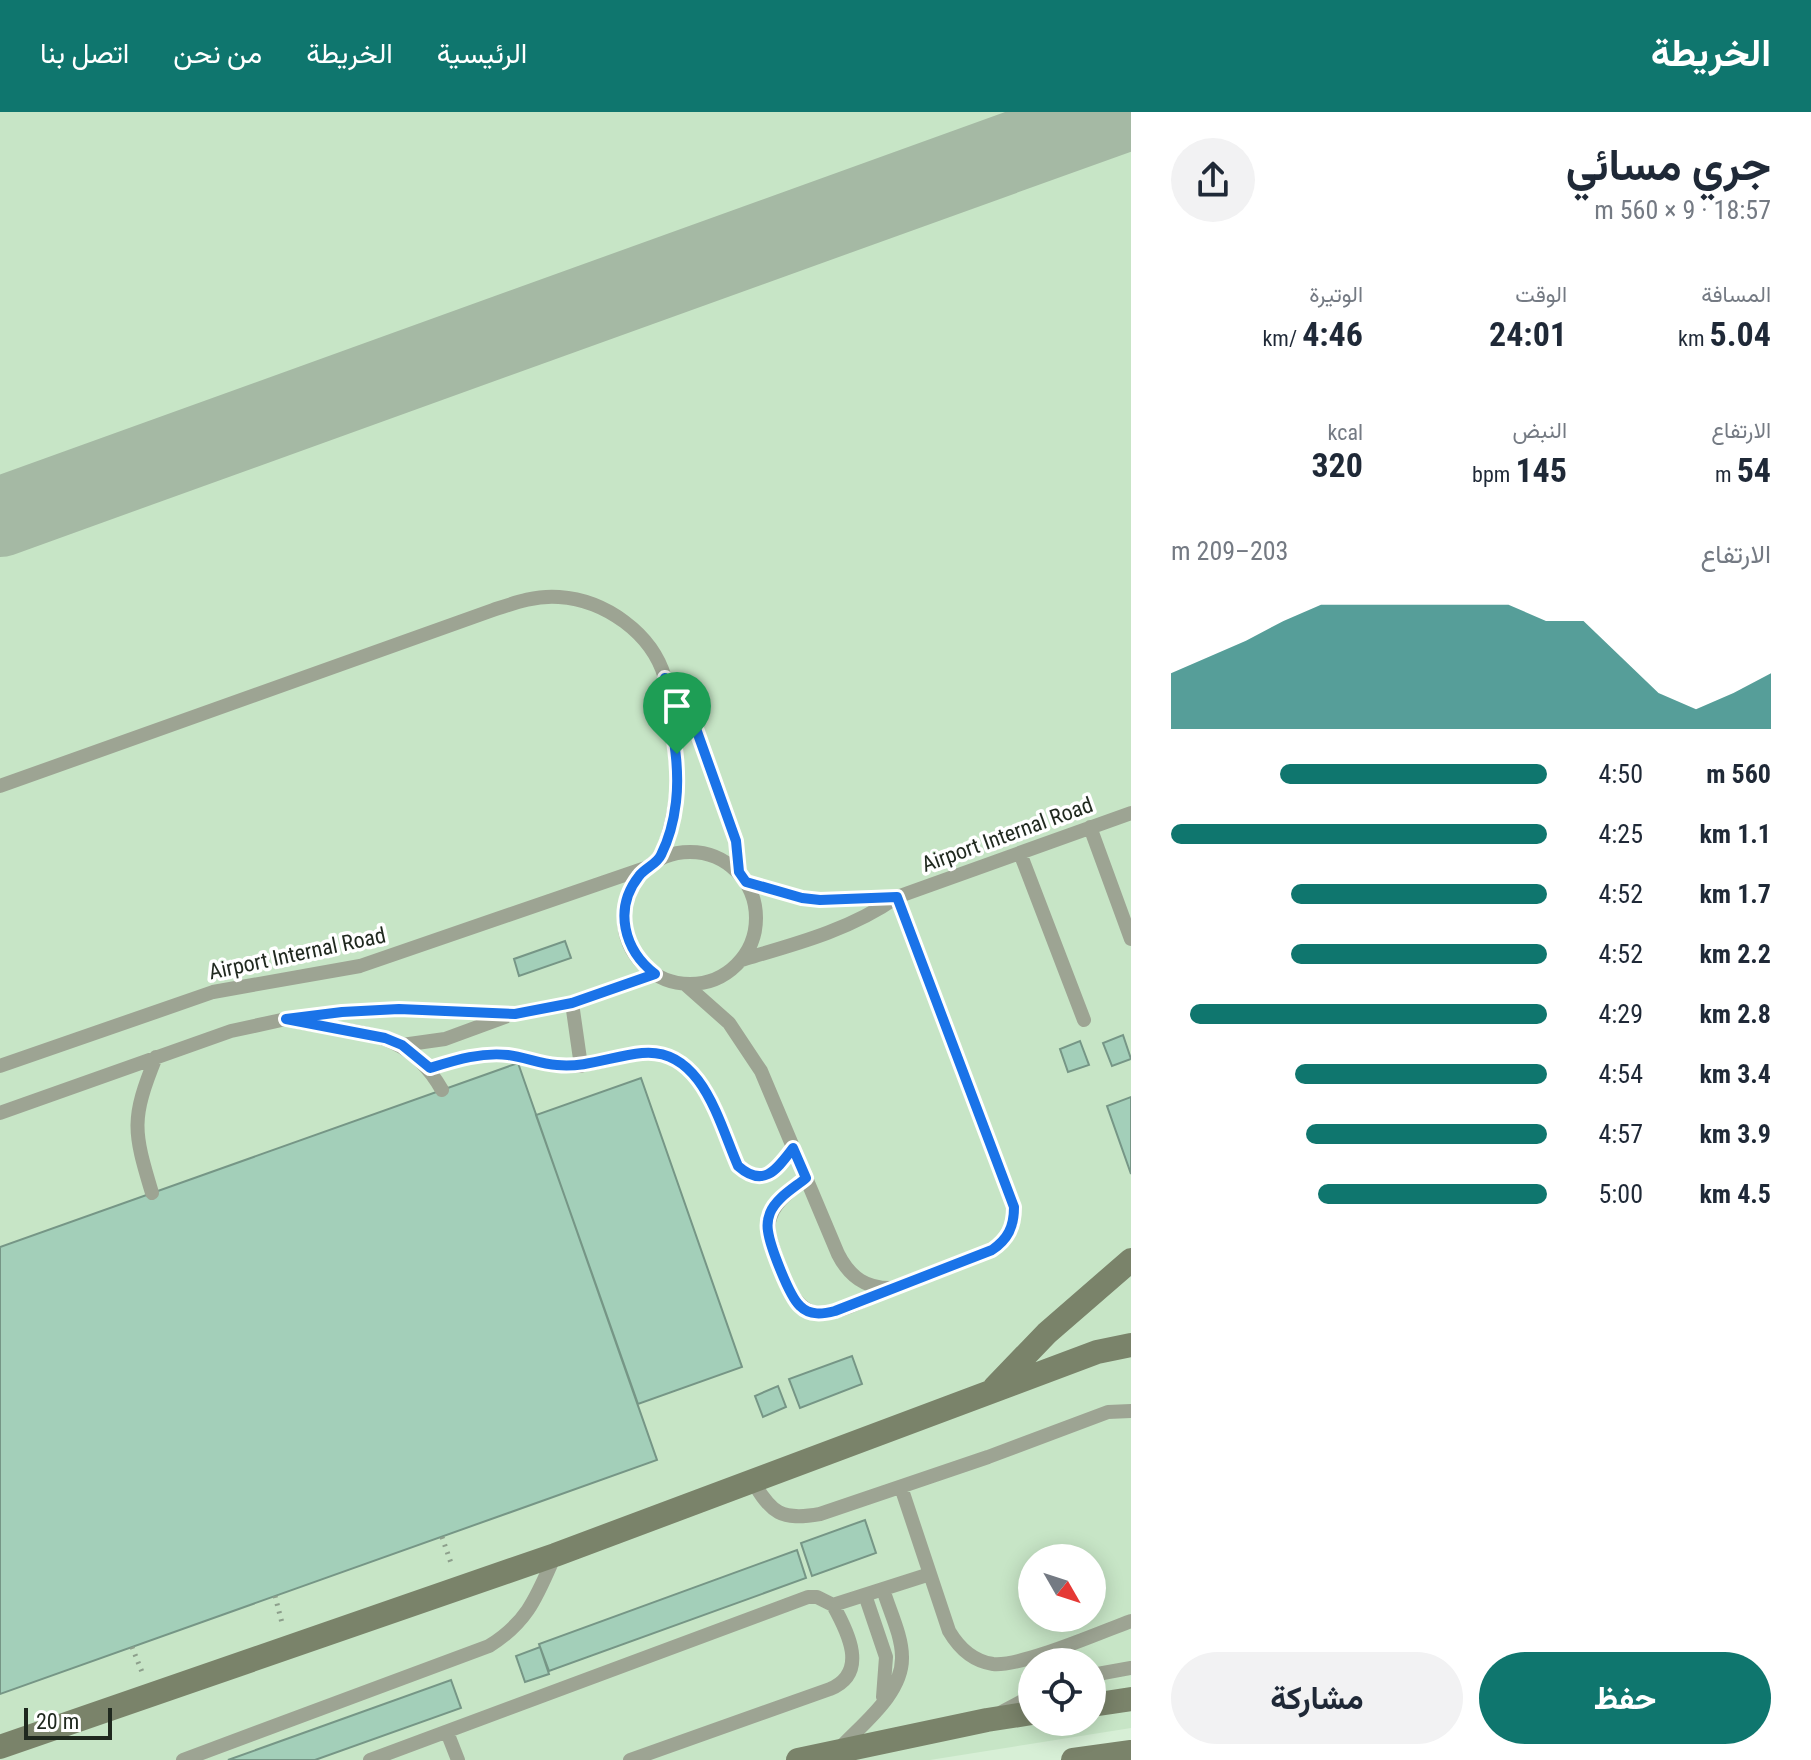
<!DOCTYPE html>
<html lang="ar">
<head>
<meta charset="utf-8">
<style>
	body { margin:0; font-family:"Roboto Condensed",Vazirmatn,sans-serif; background:#f2f2f3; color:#1f2937; direction:rtl; height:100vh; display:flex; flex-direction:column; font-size:30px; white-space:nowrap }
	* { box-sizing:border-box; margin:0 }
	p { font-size:26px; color:#747a83 }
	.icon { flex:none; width:44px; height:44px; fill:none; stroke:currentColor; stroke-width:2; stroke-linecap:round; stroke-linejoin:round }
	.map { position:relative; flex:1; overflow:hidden; direction:ltr }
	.panel { display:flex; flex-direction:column; background:#fff; width:680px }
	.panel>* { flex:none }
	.needle { width:52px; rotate:129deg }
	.fabs { position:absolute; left:1018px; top:1432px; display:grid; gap:16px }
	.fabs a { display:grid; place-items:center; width:88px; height:88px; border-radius:50%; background:#fff; box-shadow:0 4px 20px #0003; font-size:40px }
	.scale { position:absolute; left:24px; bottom:20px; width:88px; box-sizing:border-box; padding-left:8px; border:4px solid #1f281e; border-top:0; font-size:22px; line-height:28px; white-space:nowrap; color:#1f281e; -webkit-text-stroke:6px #fff; paint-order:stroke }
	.pin { position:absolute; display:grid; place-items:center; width:68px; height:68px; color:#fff; margin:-82px -34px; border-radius:50% 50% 50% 0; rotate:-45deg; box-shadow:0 0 8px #0007 }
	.pin .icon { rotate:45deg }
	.round { display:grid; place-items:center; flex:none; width:84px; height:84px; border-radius:42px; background:#f2f2f3 }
	.overview { display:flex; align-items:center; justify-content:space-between; height:136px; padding:0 40px }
	h1 { font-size:44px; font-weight:700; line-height:60px }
	.figures { display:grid; grid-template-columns:repeat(3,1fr); gap:12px; height:136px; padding:8px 40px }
	.figures div { display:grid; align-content:center }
	.figures b { font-size:34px; font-weight:700 }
	.figures small { font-size:22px; font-weight:400 }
	.figures p { font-size:22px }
	.chart { height:224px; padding:16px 40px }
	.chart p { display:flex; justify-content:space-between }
	.chart svg { width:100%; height:144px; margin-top:8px; fill:#0f766e; opacity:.7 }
	.action { display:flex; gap:16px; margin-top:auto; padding:16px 40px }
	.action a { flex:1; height:92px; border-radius:48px; background:#0f766e; color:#fff; font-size:32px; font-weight:700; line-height:92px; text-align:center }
	.action a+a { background:#f2f2f3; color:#1f2937 }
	ul { padding:0 40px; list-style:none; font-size:26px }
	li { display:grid; grid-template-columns:128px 96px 1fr; align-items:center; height:60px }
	li i { height:20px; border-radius:10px; background:#0f766e }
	header { display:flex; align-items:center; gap:48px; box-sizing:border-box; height:112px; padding:0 40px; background:#0f766e; color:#fff }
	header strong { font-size:38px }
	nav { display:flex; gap:44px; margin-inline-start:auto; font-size:28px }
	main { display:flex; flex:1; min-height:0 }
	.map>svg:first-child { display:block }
	.built { fill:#c7e5c6; fill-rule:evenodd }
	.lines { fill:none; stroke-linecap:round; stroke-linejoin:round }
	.taxiway { stroke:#a5b9a4; stroke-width:80 }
	.building { fill:#a3cfb9; stroke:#769686; stroke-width:2 }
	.path { stroke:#8d9f8c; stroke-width:5; stroke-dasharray:2 6; stroke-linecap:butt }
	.lane { stroke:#9da493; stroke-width:14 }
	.secondary { stroke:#7a836a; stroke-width:24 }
	.route-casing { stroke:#fff; stroke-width:16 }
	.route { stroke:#1a73e8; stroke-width:10 }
	.labels { text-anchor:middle; stroke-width:7; stroke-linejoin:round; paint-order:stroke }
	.street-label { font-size:22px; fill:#1f281e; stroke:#fff }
</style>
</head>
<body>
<header>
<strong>الخريطة</strong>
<nav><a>الرئيسية</a><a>الخريطة</a><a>من نحن</a><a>اتصل بنا</a></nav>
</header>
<main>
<section class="panel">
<div class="overview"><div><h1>جري مسائي</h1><p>18:57 · 9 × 560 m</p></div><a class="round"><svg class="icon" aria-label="share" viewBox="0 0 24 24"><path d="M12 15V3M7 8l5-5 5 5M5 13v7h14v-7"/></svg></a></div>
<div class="figures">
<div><p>المسافة</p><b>5.04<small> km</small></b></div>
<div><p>الوقت</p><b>24:01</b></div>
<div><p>الوتيرة</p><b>4:46<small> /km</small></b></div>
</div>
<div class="figures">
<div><p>الارتفاع</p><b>54<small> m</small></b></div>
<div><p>النبض</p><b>145<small> bpm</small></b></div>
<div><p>kcal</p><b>320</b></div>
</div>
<div class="chart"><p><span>الارتفاع</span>203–209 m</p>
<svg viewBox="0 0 160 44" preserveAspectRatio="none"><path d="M0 44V27L10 22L20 17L30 11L40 6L50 6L60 6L70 6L80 6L90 6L100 11L110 11L120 22L130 33L140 38L150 33L160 27V44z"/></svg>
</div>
<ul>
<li><b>560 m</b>4:50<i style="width:71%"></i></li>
<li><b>1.1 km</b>4:25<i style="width:100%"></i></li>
<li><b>1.7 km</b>4:52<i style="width:68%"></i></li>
<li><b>2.2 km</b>4:52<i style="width:68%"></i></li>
<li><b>2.8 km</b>4:29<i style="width:95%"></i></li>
<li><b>3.4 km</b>4:54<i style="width:67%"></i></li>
<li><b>3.9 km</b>4:57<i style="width:64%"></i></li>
<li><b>4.5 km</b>5:00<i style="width:61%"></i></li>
</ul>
<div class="action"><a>حفظ</a><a>مشاركة</a></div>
</section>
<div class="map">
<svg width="1131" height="1648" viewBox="0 0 1131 1648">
	<rect width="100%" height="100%" fill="#d7efd6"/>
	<!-- built -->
	<path class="built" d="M0,0H1131V1616L930,1648H0ZM1032,1446H1092V1506H1032ZM1032,1550H1092V1610H1032Z"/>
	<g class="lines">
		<!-- taxiway -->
		<path class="taxiway" d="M0,405L1123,0"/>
	</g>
	<!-- building -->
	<path class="building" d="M565,829L571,846L519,864L514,847Z
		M1123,923L1131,947L1112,954L1103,931Z
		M1080,929L1089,953L1068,960L1060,937Z
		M518,951L657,1348L0,1582V1135Z
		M641,966L742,1255L638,1292L536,1003Z
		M1131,985V1062L1107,994Z
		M852,1244L862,1272L800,1296L789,1267Z
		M778,1274L786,1295L763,1305L755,1284Z
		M865,1408L876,1441L812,1464L801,1431Z
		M797,1438L806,1466L549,1559L539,1532Z
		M540,1535L549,1562L525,1570L516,1544Z
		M451,1568L461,1596L315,1648H228Z"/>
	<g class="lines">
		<!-- path -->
		<path class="path" d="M442,1425L451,1451
			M275,1484L282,1511
			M132,1535L142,1560"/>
		<!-- lane -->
		<path class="lane" d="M665,566L674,575L689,597L736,729L739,760
			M0,674L493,498C514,491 536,483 559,485C605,488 652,521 665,566C667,576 667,587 668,597C679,659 683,686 660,747
			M1090,715L1131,827
			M624 806a66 66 0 1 1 132 0a66 66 0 1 1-132 0Z
			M1020,741L1084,908
			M746,770L802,786L820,788L897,785
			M741,848C796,832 850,818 897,785L1131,701
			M685,872L729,911L761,959L838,1142C850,1166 867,1177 893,1176L992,1138C1008,1127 1014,1115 1014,1095L897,785
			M572,891L581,954
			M298,910C360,922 408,917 442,978
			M402,933L445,927L505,905
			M0,954L213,880L360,854L648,755
			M430,956C456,948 481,940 508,943C525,945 540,952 557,953C586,957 613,944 642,941C702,935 720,1011 738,1054C764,1077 777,1057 793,1036
			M0,1001L231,919L286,907L342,900L399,897L515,902L572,891L655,862
			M806,1066C787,1082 767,1094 768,1121C778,1147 789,1208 827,1201C847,1198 868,1186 887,1178
			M152,1081C133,1018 131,1007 156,945
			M752,1368C771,1401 781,1409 820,1402L988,1345L1108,1300L1131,1299
			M901,1375L949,1519C959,1536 972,1549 993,1552C1021,1555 1101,1520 1131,1509
			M865,1483L886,1545L883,1585
			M833,1493L930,1462
			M1092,1563L1131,1556
			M1002,1600L1032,1584
			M447,1620L458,1648
			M839,1637C862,1612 903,1582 902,1545C902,1523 889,1498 883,1477
			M183,1648L489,1534C528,1510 537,1484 555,1443
			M370,1648L808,1485H817L833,1493C848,1520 869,1561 830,1577L630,1648"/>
		<!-- secondary -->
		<path class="secondary" d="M995,1275L1047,1221L1131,1148
			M1092,1593L1131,1587
			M0,1635L555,1443L1097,1240L1131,1233
			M798,1648L987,1608L1032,1601
			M1073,1648L1131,1640"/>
	</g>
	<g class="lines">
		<!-- route casing -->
		<g class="route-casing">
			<path id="route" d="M665,566L674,575L689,597L736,729L739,760L746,770L802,786L820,788L897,785L1014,1095C1014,1115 1008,1127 992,1138L835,1199C823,1202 810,1204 800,1194C789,1184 770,1134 768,1119C767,1113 768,1106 770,1101C776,1086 794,1076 806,1066L793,1036C777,1057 764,1077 738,1054C719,1011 702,935 642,941C613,944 586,956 557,953C540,952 525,945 508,943C481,940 456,948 430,956L402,933L385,926L286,907L342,900L399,897L515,902L572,891L655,862C624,838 613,797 639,764C645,756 657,752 661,743C669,727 674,707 676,690C681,647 669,608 665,566Z"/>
		</g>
		<!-- route -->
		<use href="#route" class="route"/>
	</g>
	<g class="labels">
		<!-- street labels -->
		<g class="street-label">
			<text transform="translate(1007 722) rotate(-20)" y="8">Airport Internal Road</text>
			<text transform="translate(297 841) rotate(-12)" y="8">Airport Internal Road</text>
		</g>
	</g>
</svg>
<div class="fabs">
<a><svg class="needle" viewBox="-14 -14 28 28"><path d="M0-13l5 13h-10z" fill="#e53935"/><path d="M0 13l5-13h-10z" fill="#747a83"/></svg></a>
<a><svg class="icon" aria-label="locate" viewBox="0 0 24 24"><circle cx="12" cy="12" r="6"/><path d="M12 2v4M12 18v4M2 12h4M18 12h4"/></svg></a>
</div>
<div class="scale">20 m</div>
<div class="pin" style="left:677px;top:642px;background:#1e9e55"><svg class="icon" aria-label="arrive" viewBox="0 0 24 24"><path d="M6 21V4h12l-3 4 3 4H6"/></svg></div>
</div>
</main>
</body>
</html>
